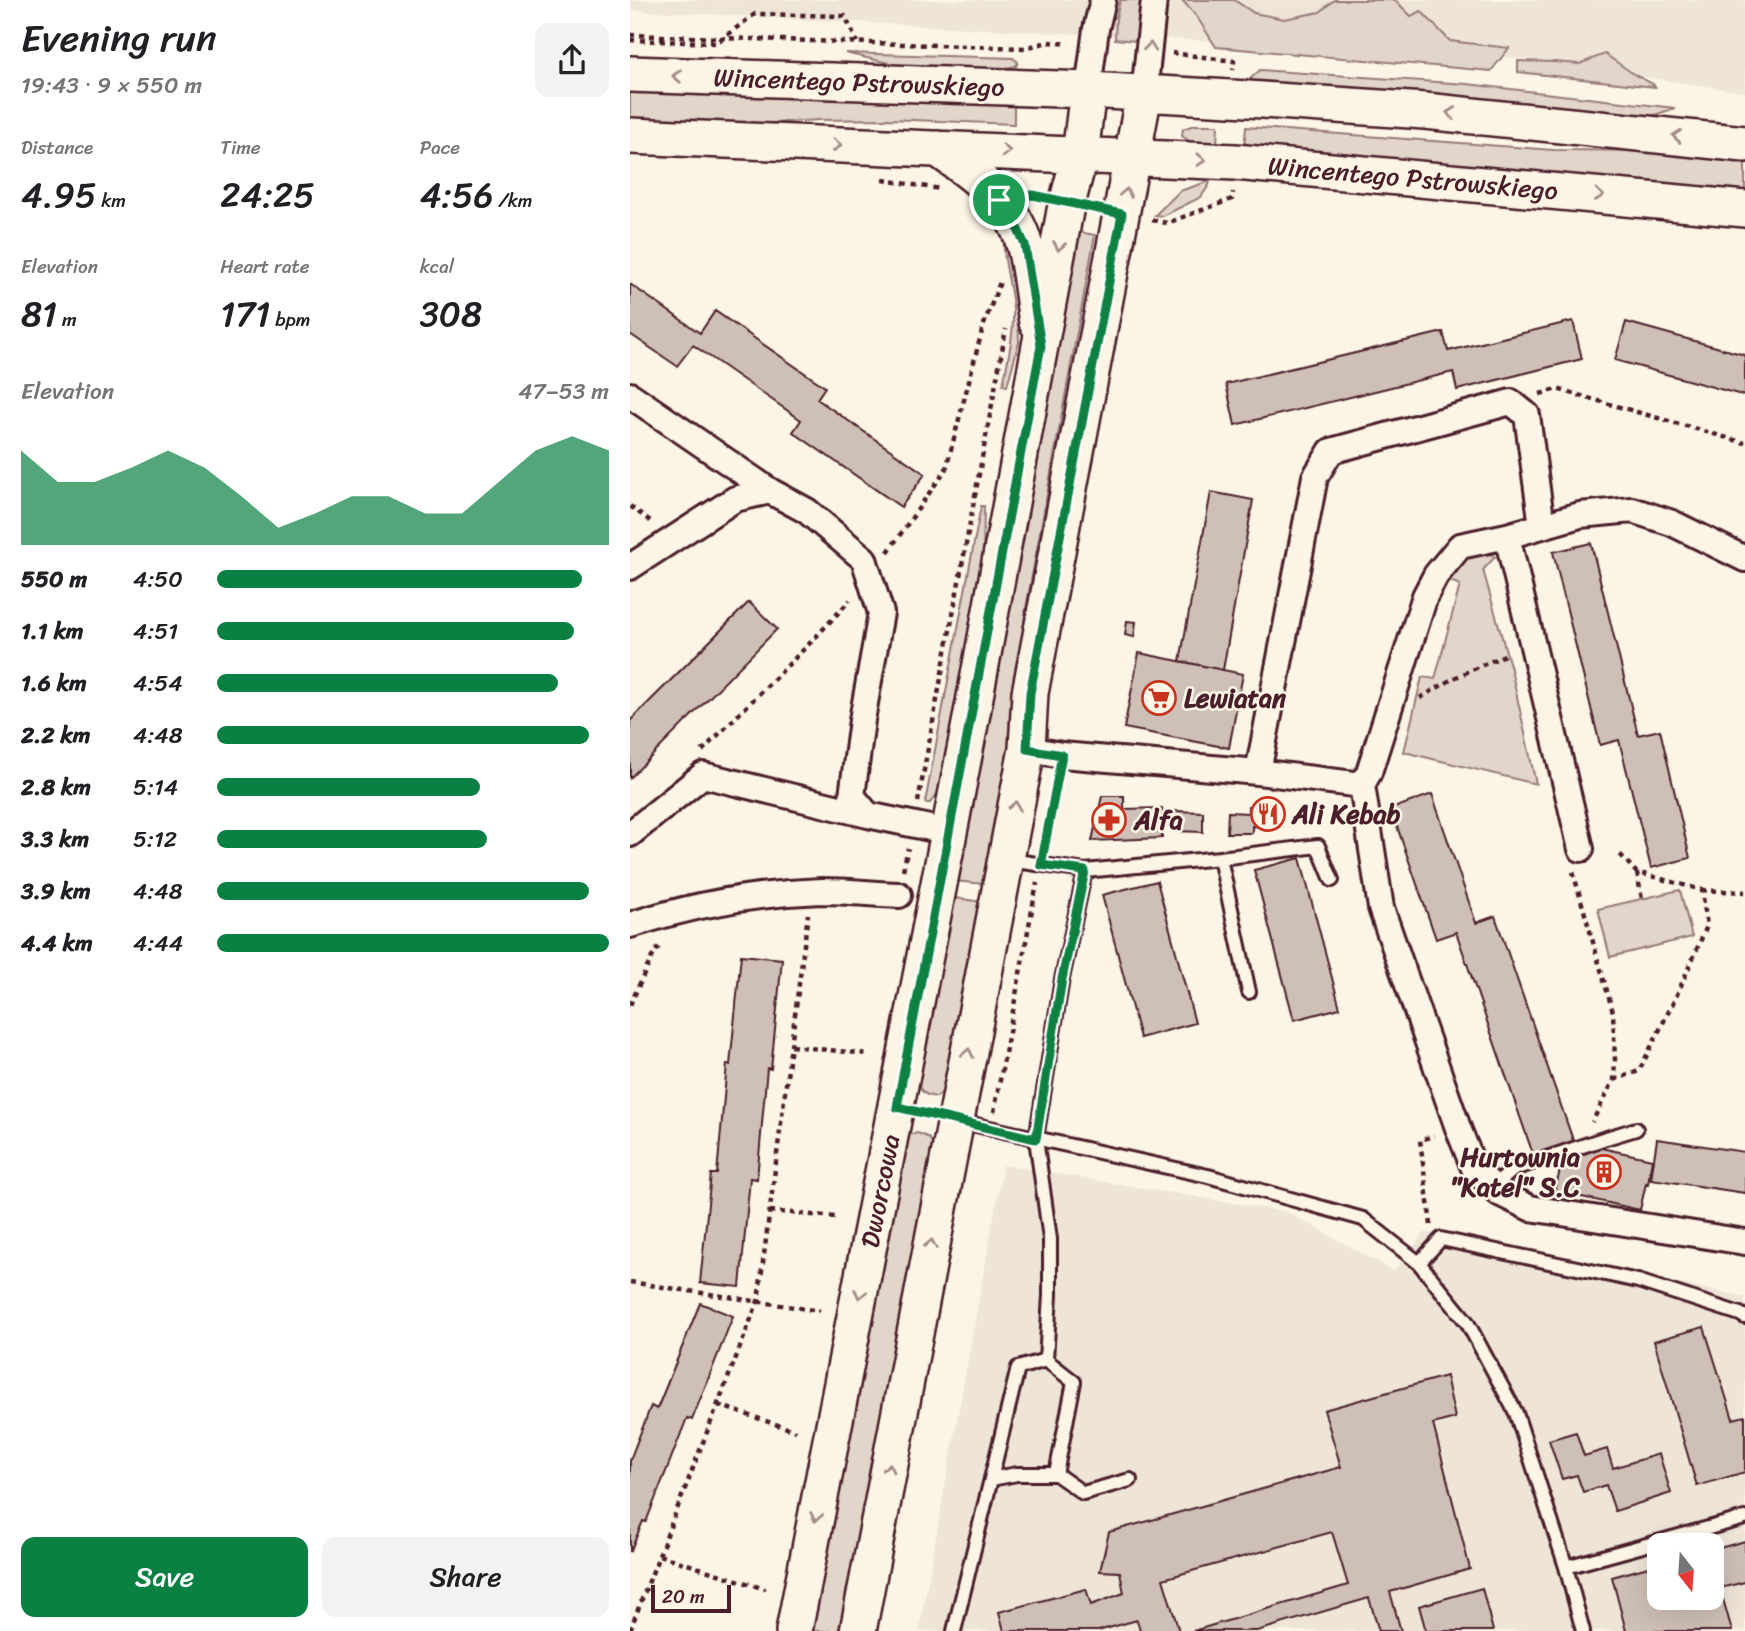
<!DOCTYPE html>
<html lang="en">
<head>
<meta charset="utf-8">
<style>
	body { margin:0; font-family:Sriracha,sans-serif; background:#f2f2f2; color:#202124; height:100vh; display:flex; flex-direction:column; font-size:26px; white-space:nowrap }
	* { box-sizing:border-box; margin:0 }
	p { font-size:23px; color:#757577 }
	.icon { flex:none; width:38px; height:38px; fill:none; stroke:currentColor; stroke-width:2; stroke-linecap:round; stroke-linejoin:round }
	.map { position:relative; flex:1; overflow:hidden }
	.sheet { display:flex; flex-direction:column; background:#fff; width:630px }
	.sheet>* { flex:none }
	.needle { width:46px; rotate:163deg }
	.controls { position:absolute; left:1017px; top:1533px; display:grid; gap:14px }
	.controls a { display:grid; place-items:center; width:77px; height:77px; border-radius:14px; background:#fff; box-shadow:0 7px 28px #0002; font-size:35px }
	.scale { position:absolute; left:21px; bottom:18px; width:80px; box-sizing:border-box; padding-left:7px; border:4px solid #4a1f2b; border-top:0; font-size:19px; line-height:24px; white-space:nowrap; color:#4a1f2b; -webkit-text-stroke:5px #fcf5e5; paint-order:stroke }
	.pin { position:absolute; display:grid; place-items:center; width:60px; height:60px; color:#fff; margin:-30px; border:4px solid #fff; border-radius:50%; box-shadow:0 2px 7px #0007 }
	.round { display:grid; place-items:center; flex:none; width:74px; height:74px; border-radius:14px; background:#f2f2f2 }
	.head { display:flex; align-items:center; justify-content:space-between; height:119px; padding:0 21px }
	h1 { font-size:38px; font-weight:600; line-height:52px }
	.figures { display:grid; grid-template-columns:repeat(3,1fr); gap:10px; height:119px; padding:7px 21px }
	.figures div { display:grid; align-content:center }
	.figures b { font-size:35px; font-weight:600 }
	.figures small { font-size:19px; font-weight:400 }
	.figures p { font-size:19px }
	.chart { height:196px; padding:14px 21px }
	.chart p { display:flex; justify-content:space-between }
	.chart svg { width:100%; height:126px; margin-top:7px; fill:#0b8043; opacity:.7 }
	.cta { display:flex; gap:14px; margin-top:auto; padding:14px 21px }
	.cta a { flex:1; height:80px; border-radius:14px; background:#0b8043; color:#fff; font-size:28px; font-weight:600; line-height:80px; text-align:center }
	.cta a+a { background:#f2f2f2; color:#202124 }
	ul { padding:0 21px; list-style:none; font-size:23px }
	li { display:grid; grid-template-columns:112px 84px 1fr; align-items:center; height:52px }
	li i { height:18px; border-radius:9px; background:#0b8043 }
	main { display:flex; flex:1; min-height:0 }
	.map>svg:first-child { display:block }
	.built { fill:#eee5d7; fill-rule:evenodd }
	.green { fill:#e2d5ca; stroke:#967a7a; stroke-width:2 }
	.building { fill:#cfc0b7; stroke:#4a1f2b; stroke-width:2 }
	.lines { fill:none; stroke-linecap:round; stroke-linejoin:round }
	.lane-casing { stroke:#4a1f2b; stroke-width:18 }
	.street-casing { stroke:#4a1f2b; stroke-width:30 }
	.secondary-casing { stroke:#4a1f2b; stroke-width:40 }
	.path { stroke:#4a1f2b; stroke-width:4.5; stroke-dasharray:5 5; stroke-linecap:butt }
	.lane { stroke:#fcf5e5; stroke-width:12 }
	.street { stroke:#fcf5e5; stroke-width:24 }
	.secondary { stroke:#fcf5e5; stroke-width:35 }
	.oneway { stroke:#a38a88 }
	.route-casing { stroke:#fff; stroke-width:14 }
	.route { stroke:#0b8043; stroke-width:9 }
	.labels { text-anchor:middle; stroke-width:5; stroke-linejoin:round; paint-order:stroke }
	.street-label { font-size:26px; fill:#4a1f2b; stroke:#fcf5e5 }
	.poi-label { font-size:26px; font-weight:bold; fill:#4a1f2b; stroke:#fcf5e5; text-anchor:start }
</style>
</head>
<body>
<main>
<section class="sheet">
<div class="head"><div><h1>Evening run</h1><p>19:43 · 9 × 550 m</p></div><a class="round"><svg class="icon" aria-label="share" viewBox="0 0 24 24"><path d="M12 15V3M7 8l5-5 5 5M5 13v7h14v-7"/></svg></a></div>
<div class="figures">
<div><p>Distance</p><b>4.95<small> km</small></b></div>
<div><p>Time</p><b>24:25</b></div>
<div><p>Pace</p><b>4:56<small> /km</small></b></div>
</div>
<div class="figures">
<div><p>Elevation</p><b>81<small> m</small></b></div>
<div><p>Heart rate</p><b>171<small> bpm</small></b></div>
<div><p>kcal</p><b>308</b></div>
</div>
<div class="chart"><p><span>Elevation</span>47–53 m</p>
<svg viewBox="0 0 160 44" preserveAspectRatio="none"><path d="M0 44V11L10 22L20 22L30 17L40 11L50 17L60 27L70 38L80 33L90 27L100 27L110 33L120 33L130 22L140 11L150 6L160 11V44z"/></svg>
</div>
<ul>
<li><b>550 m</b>4:50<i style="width:93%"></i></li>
<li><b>1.1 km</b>4:51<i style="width:91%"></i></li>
<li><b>1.6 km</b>4:54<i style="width:87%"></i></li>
<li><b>2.2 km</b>4:48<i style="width:95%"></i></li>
<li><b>2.8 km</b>5:14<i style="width:67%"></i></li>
<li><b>3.3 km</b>5:12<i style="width:69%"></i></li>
<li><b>3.9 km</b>4:48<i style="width:95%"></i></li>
<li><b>4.4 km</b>4:44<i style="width:100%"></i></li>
</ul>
<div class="cta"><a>Save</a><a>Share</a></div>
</section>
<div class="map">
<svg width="1115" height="1631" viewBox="0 0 1115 1631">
	<rect width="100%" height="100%" fill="#fcf5e5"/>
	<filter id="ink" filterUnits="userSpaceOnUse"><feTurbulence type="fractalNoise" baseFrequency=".0143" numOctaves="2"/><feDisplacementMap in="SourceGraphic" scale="14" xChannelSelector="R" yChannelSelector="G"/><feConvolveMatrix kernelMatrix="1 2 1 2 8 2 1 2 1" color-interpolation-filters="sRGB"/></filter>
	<g filter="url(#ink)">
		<!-- built -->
		<path class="built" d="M0,0H1115V92L879,57L0,10Z
			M373,1165L657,1212L764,1271L795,1232L1115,1297V1631H289ZM1029,1545H1082V1598H1029Z"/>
		<!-- green -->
		<path class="green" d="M490,0H511L506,41L485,39L486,18Z
			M552,0H604L624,13L654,19L690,12L704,0H765L781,16L791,11L820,41L879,48L861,71L586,47L567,17Z
			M215,53L383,58L388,62L386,66L362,71L276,67Z
			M975,54L1005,75L1023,84L1025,87L888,72V61L924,62L949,64Z
			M630,70L837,84L1045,108L1016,118L835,97L618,81Z
			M0,86L384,101V124L257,119L189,120L89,126L0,123Z
			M564,125H588L587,146L564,144L552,136L553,129Z
			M616,127L924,150L1042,151L1115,159V195L614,149Z
			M580,181L579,185L571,197L533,216L525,215L550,191Z
			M449,232L465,235L396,608L389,661L388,711L355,884L325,881Z
			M375,233L387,289L389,342L377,386L373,385C378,360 384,334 383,309C382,286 370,253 375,233Z
			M351,506H354L353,555L309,792L300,803H295Z
			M856,552L865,557L853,570L881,669L906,784L774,752L792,677L805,679L830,585L820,581C829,559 833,556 856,552Z
			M1050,890L1062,937L980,957L968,909Z
			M320,897L352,902L315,1089L307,1097C296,1096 292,1093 287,1083Z
			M287,1133C298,1136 302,1139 305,1151L213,1631H182L186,1606L276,1136Z"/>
		<!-- building -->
		<path class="building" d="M0,284L70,333L85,311L195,387L187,399L295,474L271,507L163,432L171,420L63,345L47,366L0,334Z
			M943,321L952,359L827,390L823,372L605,425L596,384L813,332L818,351Z
			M996,322L1115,355V396L985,360Z
			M581,492L623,500L593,670L550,661Z
			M961,543L1008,735L1030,730L1060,858L1021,868L989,740L970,745L923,552Z
			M119,602L147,629L0,778V721Z
			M497,621L506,622L504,637L495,635Z
			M509,653L613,674L599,748L494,728Z
			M802,794L846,923L865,916L944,1143L904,1157L826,932L806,939L761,809Z
			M472,796H494V809L532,808V838L462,841Z
			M618,806L649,807V827L622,826V833H597L598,812L618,813Z
			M544,811L573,812V832L544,831Z
			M670,858L710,1008L664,1020L624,870Z
			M527,881L565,1023L510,1038L472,895Z
			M111,955L152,959L141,1069L137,1068L127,1179L120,1178L110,1287L70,1283L81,1174H87L97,1064L100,1065Z
			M1027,1139L1115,1152V1193L1021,1179Z
			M971,1148L1022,1159L1018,1184L1016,1183L1010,1210L925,1191L932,1161Z
			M70,1303L103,1316L62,1420L57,1418L16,1522L13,1521L0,1552V1460L21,1406L27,1409Z
			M1074,1327L1103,1419L1115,1416V1472L1067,1486L1024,1341Z
			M816,1376L825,1418L803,1424L840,1569L760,1592L771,1631H749L739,1598L627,1631H563L718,1585L702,1532L533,1579L549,1631H510L507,1620L468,1631H374L369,1612L456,1589L461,1605L494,1593L490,1572L470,1571L479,1532L711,1467L694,1410Z
			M946,1432L954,1456L977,1449L983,1468L1029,1454L1041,1493L985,1511L976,1485L953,1492L947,1475L932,1479L919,1440Z
			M1115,1541V1582L1090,1588L1102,1631H996L982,1577L1029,1564V1598H1082V1550Z
			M852,1588L863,1631H796L789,1606Z"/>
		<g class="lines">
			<!-- lane casing -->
			<g class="lane-casing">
				<path id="lane" d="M590,858L619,992
					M379,860L455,871L590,858L688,846L702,880
					M328,1121L578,1176L733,1219L789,1263L837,1322L886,1413L936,1567L953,1631
					M863,1187L884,1169L973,1139L1006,1129
					M789,1263L811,1239L1008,1281L1110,1314L1115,1317
					M416,1360L444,1382L426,1474
					M361,1479L387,1474H426L453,1493L500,1480
					M936,1567L1115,1518
					M324,1631L388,1368L416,1360L420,1295V1239L406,1139L432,979L455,871"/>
			</g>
			<!-- street casing -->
			<g class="street-casing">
				<path id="street" d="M458,90L466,29L473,0
					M514,94L524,0
					M0,395L140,491
					M877,536L951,849
					M1115,559L1042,523L1002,510L950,515L877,536L830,546L806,575L795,596L739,772L732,785L751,908L828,1128L844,1168L869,1193L900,1208L1115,1242
					M0,567L105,499L140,491L177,511L234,559L251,613L232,720L222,796L238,815L319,832
					M397,749L432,755L628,772L732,785
					M628,772L685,477L701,451L881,402L897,415L912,526
					M0,834L73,775L238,815
					M0,925C62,905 127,893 192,891C218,891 243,894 269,895"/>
			</g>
			<!-- secondary casing -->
			<g class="secondary-casing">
				<path id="secondary" d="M0,74L458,90L618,99L795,111L1115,144
					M0,136L605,162L1115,209
					M308,149C344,174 384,202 395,247C401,271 403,297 407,322
					M164,1631L340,724L435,211L450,155L458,90
					M228,1631L397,749L400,693L514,94"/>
			</g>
			<!-- path -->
			<path class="path" d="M0,35L395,48L418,42L439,44
				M0,40L86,43L125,14L215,16L227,42
				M542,53L604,61L603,70
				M253,180L310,189
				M522,220L537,223L602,199L603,192
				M910,394L927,389L1115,443
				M0,506L23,523
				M258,552L316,469L353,327L370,282
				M790,698L824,678L879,653
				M72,751L184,639L220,600
				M288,802L376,329
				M414,847L428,777
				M273,870L278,848
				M943,872L983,1012L985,1060L984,1080L962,1122
				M1007,873L1012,899
				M1072,890L1115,892
				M0,1005L21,959L31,943
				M161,1046L237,1054
				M984,1080L1009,1071L1045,999L1077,926L1072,890L1006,872L989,853
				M364,1112L407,883
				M140,1211L205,1217
				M801,1225L790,1140L804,1136
				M0,1282L190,1311
				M88,1405L166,1431
				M29,1555L135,1589
				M0,1630L128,1301L178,914"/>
			<!-- lane -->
			<use href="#lane" class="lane"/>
			<!-- street -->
			<use href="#street" class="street"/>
			<!-- secondary -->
			<use href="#secondary" class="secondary"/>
		</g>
		<!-- one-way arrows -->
		<defs><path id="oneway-chevron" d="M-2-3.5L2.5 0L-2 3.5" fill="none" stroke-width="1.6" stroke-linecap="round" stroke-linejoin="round" transform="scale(1.75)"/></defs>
		<g class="oneway">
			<use href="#oneway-chevron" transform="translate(520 47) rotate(-84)"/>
			<use href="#oneway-chevron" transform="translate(47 76) rotate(-178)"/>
			<use href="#oneway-chevron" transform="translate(821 113) rotate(-174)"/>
			<use href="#oneway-chevron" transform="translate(1047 136) rotate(-174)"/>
			<use href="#oneway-chevron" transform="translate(207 145) rotate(2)"/>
			<use href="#oneway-chevron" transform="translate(376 151) rotate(2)"/>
			<use href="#oneway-chevron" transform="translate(571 160) rotate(3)"/>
			<use href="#oneway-chevron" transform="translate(496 193) rotate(-79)"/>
			<use href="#oneway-chevron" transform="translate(969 195) rotate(5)"/>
			<use href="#oneway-chevron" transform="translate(429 246) rotate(100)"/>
			<use href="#oneway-chevron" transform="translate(385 806) rotate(-79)"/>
			<use href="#oneway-chevron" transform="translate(338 1053) rotate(-79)"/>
			<use href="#oneway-chevron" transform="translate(301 1244) rotate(-79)"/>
			<use href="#oneway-chevron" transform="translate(230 1294) rotate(101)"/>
			<use href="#oneway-chevron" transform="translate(259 1468) rotate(-79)"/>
			<use href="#oneway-chevron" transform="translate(186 1517) rotate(101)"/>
		</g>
	</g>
	<g class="lines" filter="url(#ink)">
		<!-- route casing -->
		<g class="route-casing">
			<path id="route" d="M403,195L492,214L400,693L397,749L432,755L411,865L455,871L432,979L406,1139L267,1107L411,346L395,245L380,212L369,200Z"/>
		</g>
		<!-- route -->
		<use href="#route" class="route"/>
	</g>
	<!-- icons -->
	<defs>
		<g id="supermarket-ring" transform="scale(1.75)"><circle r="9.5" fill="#fcf5e5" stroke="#c8321e" stroke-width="1.5"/><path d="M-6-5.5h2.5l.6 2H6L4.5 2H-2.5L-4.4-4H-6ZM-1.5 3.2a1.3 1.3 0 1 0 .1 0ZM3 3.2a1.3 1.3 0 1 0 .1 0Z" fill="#c8321e"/></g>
		<g id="restaurant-ring" transform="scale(1.75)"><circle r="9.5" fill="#fcf5e5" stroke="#c8321e" stroke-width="1.5"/><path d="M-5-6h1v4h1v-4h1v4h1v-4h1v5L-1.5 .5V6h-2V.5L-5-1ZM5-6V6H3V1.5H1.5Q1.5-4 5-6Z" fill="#c8321e"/></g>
		<g id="pharmacy-ring" transform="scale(1.75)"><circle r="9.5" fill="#fcf5e5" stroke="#c8321e" stroke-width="1.5"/><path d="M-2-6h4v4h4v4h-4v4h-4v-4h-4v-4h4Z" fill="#c8321e"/></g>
		<g id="building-ring" transform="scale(1.75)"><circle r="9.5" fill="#fcf5e5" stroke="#c8321e" stroke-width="1.5"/><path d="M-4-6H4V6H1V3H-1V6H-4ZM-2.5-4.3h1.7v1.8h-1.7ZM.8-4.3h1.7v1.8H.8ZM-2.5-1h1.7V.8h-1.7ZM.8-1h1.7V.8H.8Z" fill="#c8321e"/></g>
	</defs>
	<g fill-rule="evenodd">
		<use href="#supermarket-ring" x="529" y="698"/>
		<use href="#restaurant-ring" x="638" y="814"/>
		<use href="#pharmacy-ring" x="479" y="820"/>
		<use href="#building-ring" x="974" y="1172"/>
	</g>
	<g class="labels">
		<!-- street labels -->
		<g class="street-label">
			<text transform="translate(229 82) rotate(2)" y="9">Wincentego Pstrowskiego</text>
			<text transform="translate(783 178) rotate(5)" y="9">Wincentego Pstrowskiego</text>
			<text transform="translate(250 1191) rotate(-79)" y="9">Dworcowa</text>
		</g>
		<!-- poi labels -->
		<g class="poi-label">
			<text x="554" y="707">Lewiatan</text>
			<text x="662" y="823">Ali Kebab</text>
			<text x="504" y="829">Alfa</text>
			<text x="950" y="1166" text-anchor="end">Hurtownia<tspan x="950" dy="30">"Katel" S.C</tspan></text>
		</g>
	</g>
</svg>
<div class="controls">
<a><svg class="needle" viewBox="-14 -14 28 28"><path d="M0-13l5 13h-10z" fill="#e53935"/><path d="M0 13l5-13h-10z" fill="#757577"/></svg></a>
</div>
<div class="scale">20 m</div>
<div class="pin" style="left:369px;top:200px;background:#1e9e55"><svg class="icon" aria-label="arrive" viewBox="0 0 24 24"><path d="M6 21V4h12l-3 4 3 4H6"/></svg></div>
</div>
</main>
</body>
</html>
